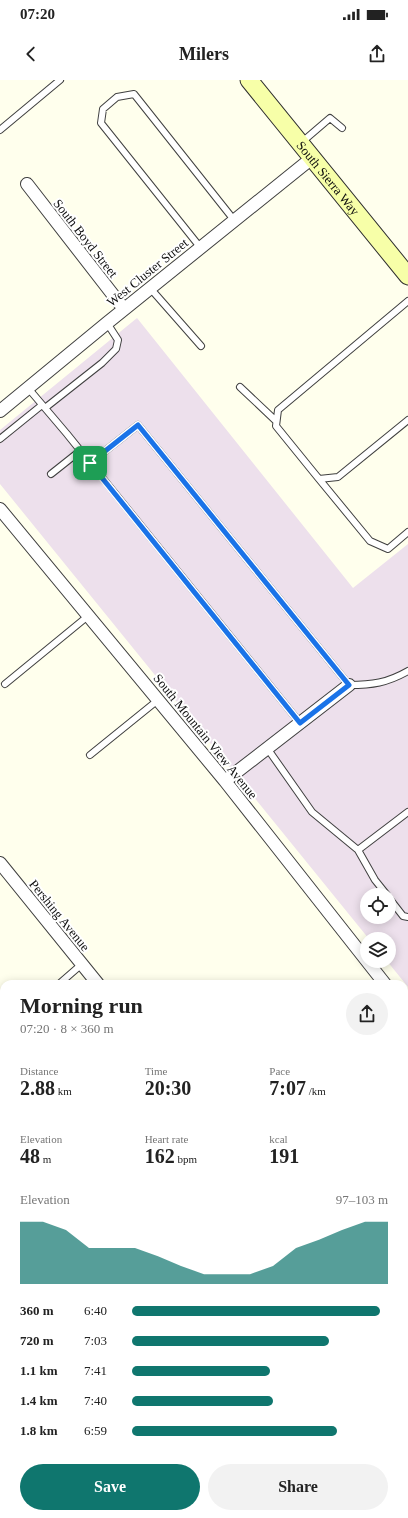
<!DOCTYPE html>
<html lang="en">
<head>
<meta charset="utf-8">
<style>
	body { margin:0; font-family:Georgia,serif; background:#f2f2f2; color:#222; height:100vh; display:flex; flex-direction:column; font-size:15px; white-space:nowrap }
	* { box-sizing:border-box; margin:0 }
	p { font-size:13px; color:#767676 }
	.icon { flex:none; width:22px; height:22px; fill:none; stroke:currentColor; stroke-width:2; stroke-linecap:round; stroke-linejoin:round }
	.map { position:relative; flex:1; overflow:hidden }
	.panel { position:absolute; left:0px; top:900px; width:408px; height:538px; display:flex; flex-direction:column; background:#fff; border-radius:12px 12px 0 0; box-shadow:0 2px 10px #0003 }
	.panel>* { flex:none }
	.controls { position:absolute; left:360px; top:808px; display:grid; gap:8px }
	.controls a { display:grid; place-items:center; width:36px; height:36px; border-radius:50%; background:#fff; box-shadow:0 2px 10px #0003; font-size:20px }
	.pin { position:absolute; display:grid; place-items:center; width:34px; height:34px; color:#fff; margin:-17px; border-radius:8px; box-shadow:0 2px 6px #0006 }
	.round { display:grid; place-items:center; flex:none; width:42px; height:42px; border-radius:21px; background:#f2f2f2 }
	.summary { display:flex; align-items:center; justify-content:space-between; height:68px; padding:0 20px }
	h1 { font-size:22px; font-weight:800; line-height:30px }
	.figures { display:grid; grid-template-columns:repeat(3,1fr); gap:6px; height:68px; padding:4px 20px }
	.figures div { display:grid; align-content:center }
	.figures b { font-size:20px; font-weight:800 }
	.figures small { font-size:11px; font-weight:400 }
	.figures p { font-size:11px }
	.chart { height:112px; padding:8px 20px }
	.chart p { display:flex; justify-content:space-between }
	.chart svg { width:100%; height:72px; margin-top:4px; fill:#0f766e; opacity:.7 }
	.action { display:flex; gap:8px; margin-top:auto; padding:8px 20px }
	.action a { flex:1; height:46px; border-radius:24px; background:#0f766e; color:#fff; font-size:16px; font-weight:800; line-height:46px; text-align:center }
	.action a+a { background:#f2f2f2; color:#222 }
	ul { padding:0 20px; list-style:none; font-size:13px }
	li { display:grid; grid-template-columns:64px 48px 1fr; align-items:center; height:30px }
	li i { height:10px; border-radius:5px; background:#0f766e }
	.status { display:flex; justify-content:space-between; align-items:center; height:28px; padding:0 20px; background:#fff; direction:ltr }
	.status svg { height:11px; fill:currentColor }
	header { display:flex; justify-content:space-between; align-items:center; height:52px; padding:0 20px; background:#fff; font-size:18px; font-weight:800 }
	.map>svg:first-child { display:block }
	.industrial { fill:#ede0ec; fill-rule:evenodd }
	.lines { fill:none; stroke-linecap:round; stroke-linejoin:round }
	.lane-casing { stroke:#404040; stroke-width:8 }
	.street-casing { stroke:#404040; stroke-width:14 }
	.secondary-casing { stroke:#2f2f2f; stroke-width:19 }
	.lane { stroke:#fff; stroke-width:6 }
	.street { stroke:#fff; stroke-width:12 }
	.secondary { stroke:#f7ffa8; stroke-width:17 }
	.route-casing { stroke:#fff; stroke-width:8 }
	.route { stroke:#1a73e8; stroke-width:5 }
	.labels { text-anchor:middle; stroke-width:4; stroke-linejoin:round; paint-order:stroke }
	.street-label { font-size:13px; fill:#0d0d0d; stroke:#fff }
</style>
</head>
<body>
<div class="status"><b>07:20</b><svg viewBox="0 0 49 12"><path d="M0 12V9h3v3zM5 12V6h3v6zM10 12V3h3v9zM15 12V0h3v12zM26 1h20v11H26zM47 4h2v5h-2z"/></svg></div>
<header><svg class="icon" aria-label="back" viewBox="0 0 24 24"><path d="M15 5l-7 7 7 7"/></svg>Milers<svg class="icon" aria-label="share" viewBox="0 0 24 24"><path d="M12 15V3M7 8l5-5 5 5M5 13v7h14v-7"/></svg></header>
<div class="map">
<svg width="408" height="1438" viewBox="0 0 408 1438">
	<rect width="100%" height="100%" fill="#ffffed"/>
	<!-- industrial -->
	<path class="industrial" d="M137,238L353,508L408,464V907L387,881H389V859H369L0,404V350ZM367,815H389V837H367Z"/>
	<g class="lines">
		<!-- lane casing -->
		<g class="lane-casing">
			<path id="lane" d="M0,50L60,0
				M302,62L330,38L342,48
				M200,167L101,43L103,29L117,17L134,14L234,140
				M150,208L201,266
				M408,221L278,330L276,346L319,399L338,397L408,340
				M240,307L276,341
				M28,308L67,354L300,643
				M45,328L102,283L116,269L118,260L107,243
				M0,359L42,325
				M90,383L138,345L349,605C372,605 387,603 408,591
				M51,394L80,371
				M319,399L370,461L388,469L408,452
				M5,604L88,536
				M267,668L312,732L358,770
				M90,675L158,620
				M387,815L375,800L358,770L408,732
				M389,818L403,836L408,837
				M59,904L82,884
				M0,953L4,949
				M0,1137L4,1134
				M404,1419L408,1416
				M91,1434L94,1438
				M348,1434L352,1438
				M154,1438L159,1434
				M380,1438L385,1434"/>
		</g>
		<!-- street casing -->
		<g class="street-casing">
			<path id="street" d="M27,104L124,229
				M0,331L107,243L312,78
				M0,429L225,701L385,904
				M225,701L349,605
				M0,783L98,904
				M404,929L408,934
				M404,1283L408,1288
				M0,1301L4,1298"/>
		</g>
		<!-- secondary casing -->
		<g class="secondary-casing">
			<g id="secondary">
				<path id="s1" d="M249,0L408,196"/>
				<path d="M0,1157L4,1162"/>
				<path d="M224,1434L228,1438"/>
			</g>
		</g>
		<!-- lane -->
		<use href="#lane" class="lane"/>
		<!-- street -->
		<use href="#street" class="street"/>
		<!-- secondary -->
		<use href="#secondary" class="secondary"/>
	</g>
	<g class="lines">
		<!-- route casing -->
		<g class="route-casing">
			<path id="route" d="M138,345L349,605L300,643L90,383Z"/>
		</g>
		<!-- route -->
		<use href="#route" class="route"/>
	</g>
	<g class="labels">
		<!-- street labels -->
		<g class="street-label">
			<text dy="5" stroke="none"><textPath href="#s1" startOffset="126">South Sierra Way</textPath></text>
			<text transform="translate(86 158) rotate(52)" y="5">South Boyd Street</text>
			<text transform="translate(147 192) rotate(-39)" y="5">West Cluster Street</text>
			<text transform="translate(206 656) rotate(51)" y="5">South Mountain View Avenue</text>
			<text transform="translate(60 835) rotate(51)" y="5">Pershing Avenue</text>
		</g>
	</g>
</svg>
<div class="controls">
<a><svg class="icon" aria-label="locate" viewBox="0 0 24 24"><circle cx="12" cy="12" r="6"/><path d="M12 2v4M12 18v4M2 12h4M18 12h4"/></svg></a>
<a><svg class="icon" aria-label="layers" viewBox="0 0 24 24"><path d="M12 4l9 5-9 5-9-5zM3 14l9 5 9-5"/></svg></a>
</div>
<div class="pin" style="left:90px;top:383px;background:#1e9e55"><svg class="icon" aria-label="arrive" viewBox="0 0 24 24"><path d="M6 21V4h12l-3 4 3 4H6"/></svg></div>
<section class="panel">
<div class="summary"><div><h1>Morning run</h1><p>07:20 · 8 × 360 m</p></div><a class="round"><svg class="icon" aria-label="share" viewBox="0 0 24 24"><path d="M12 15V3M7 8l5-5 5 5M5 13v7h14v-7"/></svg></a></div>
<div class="figures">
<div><p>Distance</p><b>2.88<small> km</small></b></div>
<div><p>Time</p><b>20:30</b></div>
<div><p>Pace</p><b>7:07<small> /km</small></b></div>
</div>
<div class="figures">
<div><p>Elevation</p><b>48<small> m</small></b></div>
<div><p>Heart rate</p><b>162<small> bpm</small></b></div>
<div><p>kcal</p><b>191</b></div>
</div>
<div class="chart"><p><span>Elevation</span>97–103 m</p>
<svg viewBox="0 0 160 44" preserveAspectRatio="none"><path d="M0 44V6L10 6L20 11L30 22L40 22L50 22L60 27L70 33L80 38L90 38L100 38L110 33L120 22L130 17L140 11L150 6L160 6V44z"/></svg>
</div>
<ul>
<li><b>360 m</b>6:40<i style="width:97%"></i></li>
<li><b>720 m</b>7:03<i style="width:77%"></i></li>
<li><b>1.1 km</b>7:41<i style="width:54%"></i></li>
<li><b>1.4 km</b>7:40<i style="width:55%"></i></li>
<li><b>1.8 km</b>6:59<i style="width:80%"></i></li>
</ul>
<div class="action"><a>Save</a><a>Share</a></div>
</section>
</div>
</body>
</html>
